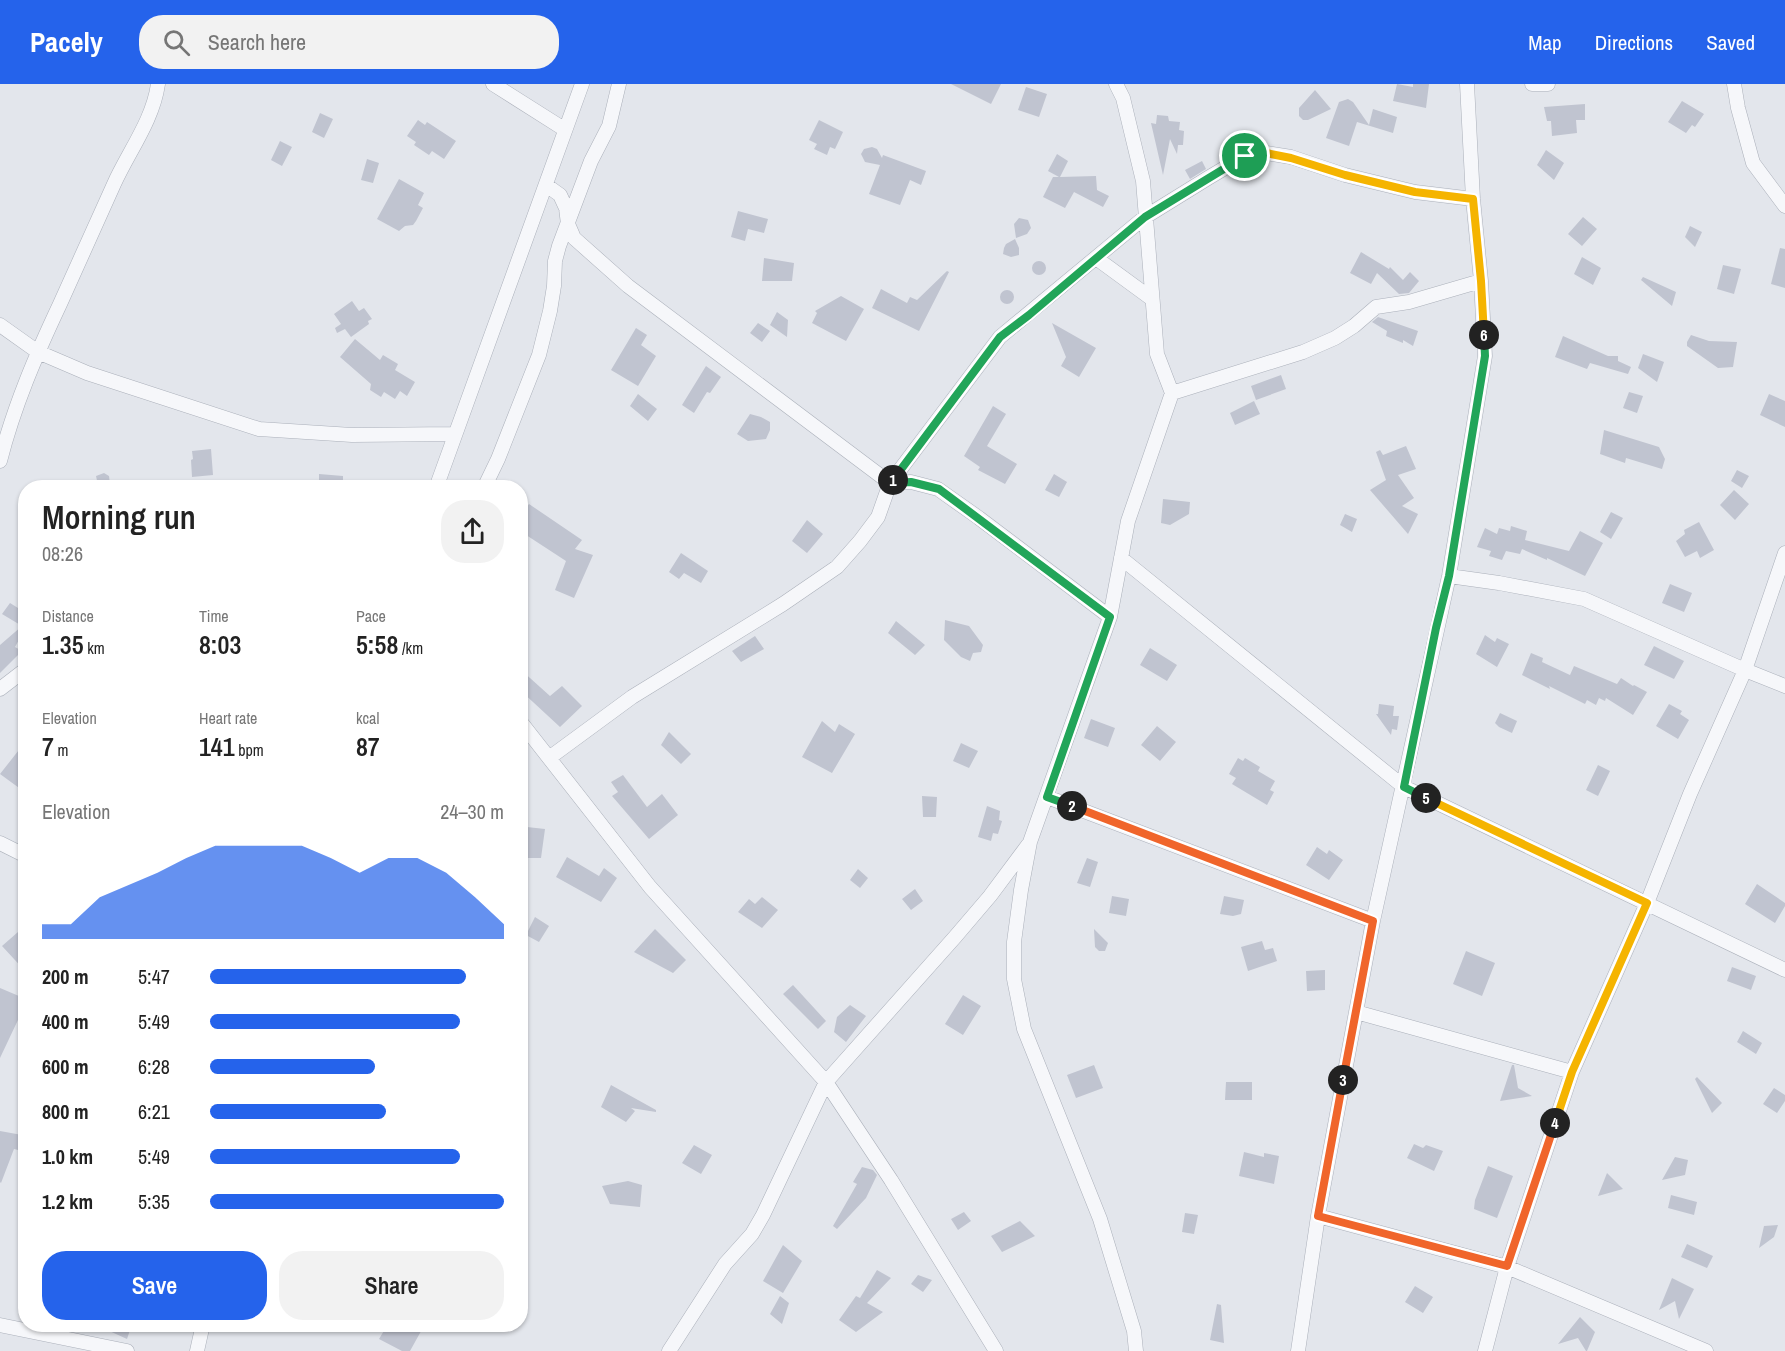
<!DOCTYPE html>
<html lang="en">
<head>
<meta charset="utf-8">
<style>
	body { margin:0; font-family:"Archivo Narrow",sans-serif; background:#f2f2f2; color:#222; height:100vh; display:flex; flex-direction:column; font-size:22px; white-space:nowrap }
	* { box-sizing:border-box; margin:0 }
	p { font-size:20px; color:#767676 }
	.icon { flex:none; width:33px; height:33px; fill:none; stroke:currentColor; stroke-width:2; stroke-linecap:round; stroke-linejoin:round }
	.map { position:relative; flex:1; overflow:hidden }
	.sheet { position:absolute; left:18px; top:396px; width:510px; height:852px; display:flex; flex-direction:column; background:#fff; border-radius:24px; box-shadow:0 2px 4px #0004 }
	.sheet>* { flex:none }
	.pin { position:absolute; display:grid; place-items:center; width:51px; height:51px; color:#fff; margin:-26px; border:3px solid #fff; border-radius:50%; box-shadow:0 2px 6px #0007 }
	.km { position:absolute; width:30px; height:30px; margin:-15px; border-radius:50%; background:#222; color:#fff; font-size:16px; line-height:30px; text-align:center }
	.round { display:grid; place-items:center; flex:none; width:63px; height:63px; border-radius:24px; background:#f2f2f2 }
	.summary { display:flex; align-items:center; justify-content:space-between; height:102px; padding:0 24px }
	h1 { font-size:33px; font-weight:600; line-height:45px }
	.metrics { display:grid; grid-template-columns:repeat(3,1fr); gap:9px; height:102px; padding:6px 24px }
	.metrics div { display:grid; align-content:center }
	.metrics b { font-size:26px; font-weight:600 }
	.metrics small { font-size:16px; font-weight:400 }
	.metrics p { font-size:16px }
	.chart { height:168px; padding:12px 24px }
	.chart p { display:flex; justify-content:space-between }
	.chart svg { width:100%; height:108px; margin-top:6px; fill:#2563eb; opacity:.7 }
	.cta { display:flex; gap:12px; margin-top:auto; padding:12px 24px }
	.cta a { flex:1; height:69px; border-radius:24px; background:#2563eb; color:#fff; font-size:24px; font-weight:600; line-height:69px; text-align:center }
	.cta a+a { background:#f2f2f2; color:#222 }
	ul { padding:0 24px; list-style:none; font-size:20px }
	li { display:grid; grid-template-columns:96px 72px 1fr; align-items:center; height:45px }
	li i { height:15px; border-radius:8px; background:#2563eb }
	header { display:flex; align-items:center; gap:36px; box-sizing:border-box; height:84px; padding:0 30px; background:#2563eb; color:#fff }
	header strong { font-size:28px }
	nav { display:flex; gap:33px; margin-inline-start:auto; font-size:21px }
	.search { width:420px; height:54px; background:#f2f2f2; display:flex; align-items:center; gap:15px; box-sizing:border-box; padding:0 21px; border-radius:24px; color:#767676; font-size:22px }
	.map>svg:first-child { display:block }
	.building { fill:#c0c4d0 }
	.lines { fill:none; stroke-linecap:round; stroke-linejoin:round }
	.street-casing { stroke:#abb0ba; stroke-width:15 }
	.street { stroke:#f6f7fa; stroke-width:14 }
	.split-1-casing { stroke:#fff; stroke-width:12 }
	.split-2-casing { stroke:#fff; stroke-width:12 }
	.split-3-casing { stroke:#fff; stroke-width:12 }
	.split-4-casing { stroke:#fff; stroke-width:12 }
	.split-5-casing { stroke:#fff; stroke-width:12 }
	.split-6-casing { stroke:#fff; stroke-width:12 }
	.split-7-casing { stroke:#fff; stroke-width:12 }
	.split-1 { stroke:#22a559; stroke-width:8 }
	.split-2 { stroke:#22a559; stroke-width:8 }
	.split-3 { stroke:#f0652b; stroke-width:8 }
	.split-4 { stroke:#f0652b; stroke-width:8 }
	.split-5 { stroke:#f5b400; stroke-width:8 }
	.split-6 { stroke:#22a559; stroke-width:8 }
	.split-7 { stroke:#f5b400; stroke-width:8 }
</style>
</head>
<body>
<header>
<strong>Pacely</strong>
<div class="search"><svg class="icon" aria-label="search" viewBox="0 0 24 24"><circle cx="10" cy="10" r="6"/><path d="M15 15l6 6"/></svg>Search here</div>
<nav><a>Map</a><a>Directions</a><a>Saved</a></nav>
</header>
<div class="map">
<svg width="1785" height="1267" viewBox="0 0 1785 1267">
	<rect width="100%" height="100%" fill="#e3e6ec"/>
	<!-- building -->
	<path class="building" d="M951,0H1001L991,20Z
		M1397,0L1413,3V0H1429L1426,24L1393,17Z
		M1026,3L1047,10L1039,33L1018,26Z
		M1315,6L1331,25L1308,36H1303L1299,32V24Z
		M1348,15L1353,18L1369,41L1373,25L1397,33L1393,49L1357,38L1349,62L1326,54L1339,18Z
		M1682,17L1704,30L1695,43L1692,41L1686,49L1668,38Z
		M1585,20V36H1576L1577,49L1552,52L1551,37H1547L1544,23Z
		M320,29L333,35L324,54L312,48Z
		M1157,31L1168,32L1169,37L1180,38L1179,46L1184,47L1183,61H1178L1177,70L1170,55L1163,91L1151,39L1156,40Z
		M418,36L425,41L427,38L456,57L444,75L432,67L429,71L414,61L416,58L407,52Z
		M819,36L843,48L835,65L830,63L827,71L814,65L817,60L809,56Z
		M280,57L292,63L282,82L271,76Z
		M872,63L877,65L882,74L883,71L926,87L921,101L910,96L900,121L869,110L880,81L865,78L861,70L864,65Z
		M1546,66L1564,79L1554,96L1537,81Z
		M1057,70L1068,77L1060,93L1096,92L1097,106L1109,112L1103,123L1074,108L1065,124L1043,113L1053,93H1059L1048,87Z
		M367,75L379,79L373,99L361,96Z
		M1202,77L1206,85L1190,95L1185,86Z
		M399,95L424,109L418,121L423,124L416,137L413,141L405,142L399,147L377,135Z
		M738,127L768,135L764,149L748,145L745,157L731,153Z
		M1583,133L1597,145L1582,162L1568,150Z
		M1019,134L1028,136L1031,144L1027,150L1016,154L1014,140Z
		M1690,142L1702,148L1695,163L1685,153Z
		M1015,155L1019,164V171L1011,173L1003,170L1004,164L1006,160Z
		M1780,164L1785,165V204L1771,200Z
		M1361,168L1389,185L1390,183L1403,196L1410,188L1419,197L1409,209L1399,210L1377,189L1371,200L1350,189Z
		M1582,173L1601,184L1593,201L1574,190Z
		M764,174L794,179L792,197H762Z
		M1032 184a7 7 0 1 1 14 0a7 7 0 1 1-14 0Z
		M1723,181L1741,185L1734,210L1717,205Z
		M947,187L949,188L919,247L872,224L881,205L907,219L910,213L917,216Z
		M1643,193L1676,208L1672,222L1641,196Z
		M1000 213a7 7 0 1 1 14 0a7 7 0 1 1-14 0Z
		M841,212L864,225L846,257L812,239L817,229L815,227Z
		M352,217L359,227L364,224L372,235L368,237L369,240L351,253L345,245L337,249L335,244L341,240L334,230Z
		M777,228L788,236L787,253L770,241Z
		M1378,233L1418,247L1413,262L1403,256V259L1386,252L1387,247L1372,238Z
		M758,239L770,247L762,258L750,249Z
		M1052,239L1096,264L1079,293L1061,282L1066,273Z
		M636,244L647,251L641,261L656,272L638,302L611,286Z
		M1691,251L1709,257L1737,258L1733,283L1718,284L1687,262V258Z
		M1563,252L1608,272H1618V277L1631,283L1628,290L1590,279L1587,285L1555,273Z
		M355,255L380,276L383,271L398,280L395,286L415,298L407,312L400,307L395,315L384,308L381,313L370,306L371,300L340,273Z
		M1643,270L1664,278L1657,298L1638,284Z
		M706,282L721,293L710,309L707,308L694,329L682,321Z
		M1281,291L1286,305L1256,316L1251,302Z
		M1629,308L1643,312L1637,329L1623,324Z
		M638,310L657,325L648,337L630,322Z
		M1769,310L1785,317V343L1760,331Z
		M1254,317L1260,330L1235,341L1230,329Z
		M993,322L1006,330L987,362L1017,380L1005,400L978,386L980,383L964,372Z
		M750,330L761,333L770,338V346L766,355L748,357L737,350Z
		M1604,346L1659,363L1665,375L1662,385L1626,374L1625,379L1600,370Z
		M1406,362L1416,385L1398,391L1414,414L1402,422L1418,430L1408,450L1370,406L1386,396L1376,368L1380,366L1383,371Z
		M211,365L213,391L192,393L191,376L193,375L192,367Z
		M1737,386L1749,392L1742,404L1731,397Z
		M104,389L109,392L110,400L103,402L98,401L96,392Z
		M319,390L343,392V404H319Z
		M1054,390L1067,398L1059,413L1045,406Z
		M1734,406L1749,420L1735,436L1720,421Z
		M1163,415L1190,418L1189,430L1170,441L1161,439Z
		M529,420L582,456L575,465L593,471L574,514L555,506L566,477L520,447V433Z
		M1611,428L1623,434L1611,455L1600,448Z
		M1345,430L1357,435L1352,448L1340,441Z
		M807,436L823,450L807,469L792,457Z
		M1699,438L1714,466L1700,474L1697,467L1685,473L1676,457L1685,450L1684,446Z
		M1511,442L1527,447L1525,456L1569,467L1580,447L1603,459L1585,492L1547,474V476L1522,465L1520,470L1506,467L1502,476L1489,472L1491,467L1477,463L1485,444L1497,450L1499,444L1510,447Z
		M681,469L708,487L701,499L684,489L679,495L669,488Z
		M1670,500L1692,509L1684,528L1662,519Z
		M10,519L26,529V543L15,563L22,567L0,589V561L22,542L2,530Z
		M945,536L969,542L983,561L981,568L973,569L970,577L961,573L944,556Z
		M896,537L925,561L915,571L888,549Z
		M1485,551L1495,558L1497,554L1509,560L1497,583L1476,570Z
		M755,552L764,565L741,578L732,567Z
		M1654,562L1684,577L1674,595L1644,581Z
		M1150,564L1177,581L1167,597L1140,581Z
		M1531,569L1543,574L1542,578L1570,591L1574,582L1617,600L1621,594L1633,602L1634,601L1647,608L1633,631L1606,614L1605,617L1599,614L1596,621L1587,616L1585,620L1549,602L1550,605L1522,591Z
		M520,585L550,612L562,602L582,622L560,643L520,606Z
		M1379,620L1394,622L1393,632H1399L1397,646L1392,645L1391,651L1376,630H1378Z
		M1669,620L1682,627L1680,630L1689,636L1678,655L1656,642Z
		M1500,629L1517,637L1512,649L1499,643L1495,639Z
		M1091,635L1115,644L1108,663L1084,654Z
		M822,637L835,648L839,640L855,650L832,689L802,673Z
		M1157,642L1176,658L1160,677L1141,661Z
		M669,648L691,670L681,680L661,661Z
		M26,657V709L0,690Z
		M961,659L978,667L969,684L953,677Z
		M1238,674L1243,677L1245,674L1260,683L1258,687L1275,697L1270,706L1274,708L1267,721L1232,700L1236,694L1229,690Z
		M1598,681L1610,687L1598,712L1586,706Z
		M623,691L647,723L662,710L678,731L649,755L612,712L618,708L611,698Z
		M922,712L937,713L936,733H923Z
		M987,722L1000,727L999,736L1002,737L998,750L993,749L991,757L978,753Z
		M527,743L545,745L541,774H526Z
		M1317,763L1327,770L1329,766L1343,776L1329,796L1306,781Z
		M567,773L599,792L604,784L617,794L601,818L556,793Z
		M1087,774L1098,778L1090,803L1077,799Z
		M858,785L868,794L860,804L850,796Z
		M1757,800L1785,819V822L1775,839L1745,820Z
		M915,805L923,817L911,826L902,815Z
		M1112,812L1129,815L1126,832L1109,829Z
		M1224,812L1244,816L1241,830L1233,832L1220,830Z
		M762,813L778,826L762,844L738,828L749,815L755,820Z
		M535,833L549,842L539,858L526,851Z
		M26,841V888L2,862Z
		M655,845L686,876L673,889L634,868Z
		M1094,845L1108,859L1105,867H1099L1095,863Z
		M1262,857L1265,866L1273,864L1277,877L1248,887L1241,863Z
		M1466,867L1495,879L1482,912L1453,900Z
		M1732,883L1756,892L1751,906L1727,897Z
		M1325,886V906L1307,907L1306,887Z
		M793,901L826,937L818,945L783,910Z
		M0,904L26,915V919L0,974Z
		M963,911L981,922L963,951L945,940Z
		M850,921L866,932L846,958L834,948L837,933Z
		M1743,947L1762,959L1756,970L1737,958Z
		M1094,981L1103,1004L1076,1014L1067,991Z
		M1512,981H1514L1518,1004L1532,1012L1500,1017Z
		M1697,993L1722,1019L1712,1029L1695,995Z
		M1226,998H1252V1016H1225Z
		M611,1001L656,1026V1028L631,1024L635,1027L626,1038L601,1023Z
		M1774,1004L1785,1011V1017L1777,1029L1763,1020Z
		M0,1047L22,1051L18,1066L14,1065L1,1099L0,1098Z
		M1414,1060L1423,1064L1426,1061L1443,1067L1434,1087L1407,1074Z
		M694,1061L712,1071L701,1090L682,1079Z
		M1244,1068L1264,1073V1069L1279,1072L1274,1100L1239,1092Z
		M1675,1073L1688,1076L1685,1091L1662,1096Z
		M1488,1082L1513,1092L1497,1134L1474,1125L1475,1116Z
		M862,1083L873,1086L877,1091L866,1114L837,1145L833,1142L857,1100L853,1098Z
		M1607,1089L1623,1105L1598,1112Z
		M628,1097L642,1101L640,1123L610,1120L602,1102Z
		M1671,1111L1697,1118L1694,1131L1668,1124Z
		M964,1128L971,1137L958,1146L951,1135Z
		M1185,1129L1198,1131L1194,1150L1182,1148Z
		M1020,1137L1035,1152L1002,1168L991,1152Z
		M1778,1141L1774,1153L1759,1164L1764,1142Z
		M1687,1160L1713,1172L1707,1184L1681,1173Z
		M783,1161L802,1177L783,1209L763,1197Z
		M877,1186L891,1194L867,1219L883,1228L856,1248L839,1236L856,1212L860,1214Z
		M918,1191L932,1196L923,1208L911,1200Z
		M1672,1194L1694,1205L1679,1235L1675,1217L1659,1226Z
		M1415,1202L1433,1213L1423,1229L1405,1218Z
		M780,1212L789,1219L782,1240L770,1230Z
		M1217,1220L1221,1221L1224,1259L1210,1256Z
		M1580,1233L1595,1248L1587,1267H1586L1578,1254L1558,1260Z
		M94,1240H132L127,1255Z
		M388,1240H425L410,1267H402L379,1255Z"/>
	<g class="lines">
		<!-- street casing -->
		<g class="street-casing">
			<path id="street" d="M493,0L564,45
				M1116,0L1123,14L1143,97L1157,270L1172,309
				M1532,0H1548
				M1734,0L1738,24L1753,79L1785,122
				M546,101L560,111L566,124L568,140L574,154L628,202L890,399L911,398L938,405L979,434L1110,533
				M1096,174L1152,215
				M0,241L38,268L87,289L259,345L352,351L455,350
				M0,377C14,322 36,271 60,220C78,180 96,140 114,100C129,67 153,36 158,0
				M436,404L582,0
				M484,404L498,375L539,271L550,227L554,202L555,177L559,162L591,77L609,42L619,0
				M1121,474L1404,703L1785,886
				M1449,492L1499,499L1584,515L1745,586L1785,602
				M0,605L26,585
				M520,637L650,803L826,998L891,1096L996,1267
				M549,674L632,613L783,520L837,483L860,457L878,433L890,399L1000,253L1145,133L1208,94L1245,72L1266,69L1291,73L1345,91L1415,108L1473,115
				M1047,713L1373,837
				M0,759L26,772
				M1356,928L1572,988
				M1318,1132L1507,1183L1706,1267
				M0,1241L127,1267
				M197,1267L203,1240
				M669,1267L725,1180L752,1150L763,1131L826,998L955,853L990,812L1028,761
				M1136,1267L1134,1247L1100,1135L1024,945L1014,895V858L1021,806L1030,758L1110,533L1128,437L1172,309L1303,268L1335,254L1354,242L1376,223L1409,218L1481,197
				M1298,1267L1318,1132L1356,928L1373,837L1449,492L1485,272L1481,197L1473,115L1467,0
				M1485,1267L1507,1183L1572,988L1647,819L1690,710L1745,586L1785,469"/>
		</g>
		<!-- street -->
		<use href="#street" class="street"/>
	</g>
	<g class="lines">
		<!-- split-1 casing -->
		<g class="split-1-casing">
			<path id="split-1" d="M893,396L1000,253L1029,231L1145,133L1245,72"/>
		</g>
		<!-- split-2 casing -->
		<g class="split-2-casing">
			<path id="split-2" d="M893,396L890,399L911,398L939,405L1110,533L1047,713L1072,722"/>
		</g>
		<!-- split-3 casing -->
		<g class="split-3-casing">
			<path id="split-3" d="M1072,722L1373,837L1343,996"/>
		</g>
		<!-- split-4 casing -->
		<g class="split-4-casing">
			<path id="split-4" d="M1343,996L1318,1132L1507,1182L1555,1039"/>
		</g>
		<!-- split-5 casing -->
		<g class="split-5-casing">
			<path id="split-5" d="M1426,714L1647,819L1572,988L1555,1039"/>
		</g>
		<!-- split-6 casing -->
		<g class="split-6-casing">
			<path id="split-6" d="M1426,714L1404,703L1436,544L1449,492L1485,272L1484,251"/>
		</g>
		<!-- split-7 casing -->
		<g class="split-7-casing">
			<path id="split-7" d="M1245,72L1266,69L1291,74L1345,91L1415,108L1473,115L1481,197L1484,251"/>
		</g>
		<!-- split-1 -->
		<use href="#split-1" class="split-1"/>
		<!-- split-2 -->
		<use href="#split-2" class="split-2"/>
		<!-- split-3 -->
		<use href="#split-3" class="split-3"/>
		<!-- split-4 -->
		<use href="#split-4" class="split-4"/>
		<!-- split-5 -->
		<use href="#split-5" class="split-5"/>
		<!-- split-6 -->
		<use href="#split-6" class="split-6"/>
		<!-- split-7 -->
		<use href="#split-7" class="split-7"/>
	</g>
</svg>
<div class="pin" style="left:1245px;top:72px;background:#1e9e55"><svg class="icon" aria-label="arrive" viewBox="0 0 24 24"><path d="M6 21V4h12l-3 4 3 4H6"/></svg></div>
<b class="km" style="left:893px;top:396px">1</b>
<b class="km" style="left:1072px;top:722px">2</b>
<b class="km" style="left:1343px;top:996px">3</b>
<b class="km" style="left:1555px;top:1039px">4</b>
<b class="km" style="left:1426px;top:714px">5</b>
<b class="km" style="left:1484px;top:251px">6</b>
<section class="sheet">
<div class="summary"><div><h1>Morning run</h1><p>08:26</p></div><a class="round"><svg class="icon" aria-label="share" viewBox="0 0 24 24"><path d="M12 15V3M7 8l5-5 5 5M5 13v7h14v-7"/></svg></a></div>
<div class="metrics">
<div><p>Distance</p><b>1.35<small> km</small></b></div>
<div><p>Time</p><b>8:03</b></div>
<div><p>Pace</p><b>5:58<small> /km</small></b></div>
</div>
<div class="metrics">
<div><p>Elevation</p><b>7<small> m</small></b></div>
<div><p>Heart rate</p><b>141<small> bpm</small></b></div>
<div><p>kcal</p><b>87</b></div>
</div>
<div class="chart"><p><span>Elevation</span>24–30 m</p>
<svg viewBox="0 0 160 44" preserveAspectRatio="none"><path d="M0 44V38L10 38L20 27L30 22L40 17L50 11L60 6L70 6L80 6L90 6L100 11L110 17L120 11L130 11L140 17L150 27L160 38V44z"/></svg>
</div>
<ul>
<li><b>200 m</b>5:47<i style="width:87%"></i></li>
<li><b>400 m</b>5:49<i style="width:85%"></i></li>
<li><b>600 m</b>6:28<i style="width:56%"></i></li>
<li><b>800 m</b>6:21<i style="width:60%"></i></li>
<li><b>1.0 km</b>5:49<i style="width:85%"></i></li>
<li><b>1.2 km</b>5:35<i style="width:100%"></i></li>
</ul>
<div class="cta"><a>Save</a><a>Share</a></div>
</section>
</div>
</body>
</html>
